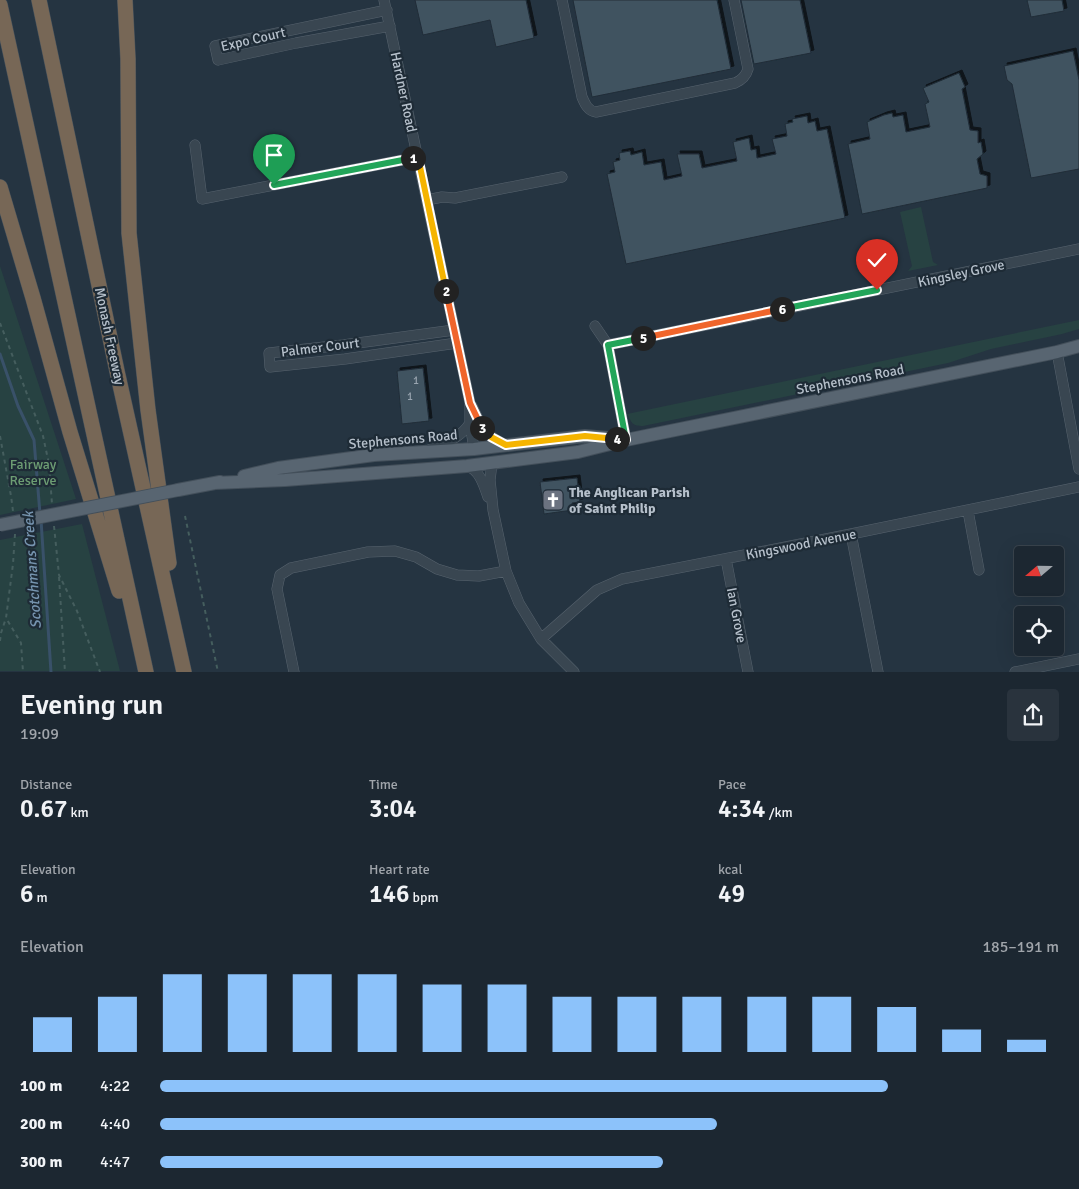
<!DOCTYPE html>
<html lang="en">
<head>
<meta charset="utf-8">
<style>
	body { margin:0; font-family:Signika,sans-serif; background:#29333d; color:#f1f3f6; height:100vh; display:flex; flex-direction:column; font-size:19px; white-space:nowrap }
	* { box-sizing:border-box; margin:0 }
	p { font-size:16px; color:#a0a5ab }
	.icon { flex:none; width:28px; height:28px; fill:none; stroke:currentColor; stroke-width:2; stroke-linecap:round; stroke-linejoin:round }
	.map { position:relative; height:672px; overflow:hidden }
	.sheet { display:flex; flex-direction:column; background:#1c2731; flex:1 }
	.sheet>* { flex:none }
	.needle { width:32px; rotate:250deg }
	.controls { position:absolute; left:1014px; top:546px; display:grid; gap:10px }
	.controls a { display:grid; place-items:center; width:50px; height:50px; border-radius:5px; background:#1c2731; box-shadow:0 5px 20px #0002,0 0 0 1px #3a444d; font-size:25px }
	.pin { position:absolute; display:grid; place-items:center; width:42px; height:42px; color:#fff; margin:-51px -21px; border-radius:50% 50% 50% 0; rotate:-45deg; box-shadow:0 0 5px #0007 }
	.pin .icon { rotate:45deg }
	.km { position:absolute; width:25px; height:25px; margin:-12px; border-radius:50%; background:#222; color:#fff; font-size:14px; line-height:25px; text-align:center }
	.round { display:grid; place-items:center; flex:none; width:52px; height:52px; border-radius:5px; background:#29333d }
	.head { display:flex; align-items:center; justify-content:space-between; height:85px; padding:0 20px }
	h1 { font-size:28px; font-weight:600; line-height:38px }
	.figures { display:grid; grid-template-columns:repeat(3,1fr); gap:8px; height:85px; padding:5px 20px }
	.figures div { display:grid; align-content:center }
	.figures b { font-size:25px; font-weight:600 }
	.figures small { font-size:14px; font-weight:400 }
	.figures p { font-size:14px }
	.chart { height:140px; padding:10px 20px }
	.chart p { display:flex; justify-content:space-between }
	.chart svg { width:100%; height:90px; margin-top:5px; stroke:#8cc2fa; stroke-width:6 }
	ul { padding:0 20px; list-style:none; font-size:16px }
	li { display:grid; grid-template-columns:80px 60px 1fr; align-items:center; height:38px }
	li i { height:12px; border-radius:6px; background:#8cc2fa }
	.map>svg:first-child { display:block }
	.green { fill:#274242 }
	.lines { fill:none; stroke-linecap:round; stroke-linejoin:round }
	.stream { stroke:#395169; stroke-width:3 }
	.building { fill:#415360; stroke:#202d38; filter:url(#shadow) }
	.minor-casing { stroke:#57636e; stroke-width:11 }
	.major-casing { stroke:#434f5a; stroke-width:14 }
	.highway-casing { stroke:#44505b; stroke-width:16 }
	.path { stroke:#455e5e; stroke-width:2; stroke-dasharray:4 4; stroke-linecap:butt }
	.minor { stroke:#394651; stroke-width:10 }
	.major { stroke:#586571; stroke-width:12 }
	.highway { stroke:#776756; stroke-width:15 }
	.major-bridge-casing { stroke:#434f5a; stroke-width:14; stroke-linecap:butt }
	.major-bridge { stroke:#586571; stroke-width:12 }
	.split-1-casing { stroke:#fff; stroke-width:10 }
	.split-2-casing { stroke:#fff; stroke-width:10 }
	.split-3-casing { stroke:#fff; stroke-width:10 }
	.split-4-casing { stroke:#fff; stroke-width:10 }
	.split-5-casing { stroke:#fff; stroke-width:10 }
	.split-6-casing { stroke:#fff; stroke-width:10 }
	.split-7-casing { stroke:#fff; stroke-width:10 }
	.split-1 { stroke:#22a559; stroke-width:6 }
	.split-2 { stroke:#f5b400; stroke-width:6 }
	.split-3 { stroke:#f0652b; stroke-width:6 }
	.split-4 { stroke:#f5b400; stroke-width:6 }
	.split-5 { stroke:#22a559; stroke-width:6 }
	.split-6 { stroke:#f0652b; stroke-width:6 }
	.split-7 { stroke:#22a559; stroke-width:6 }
	.labels { text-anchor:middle; stroke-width:4.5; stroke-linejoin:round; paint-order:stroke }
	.number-label { font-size:11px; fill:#99a5b0 }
	.street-label { font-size:14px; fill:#b6c0cb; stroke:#1e2b36 }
	.park-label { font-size:14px; fill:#6d9d73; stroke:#1e2b36 }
	.poi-label { font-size:14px; font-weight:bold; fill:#b6c0cb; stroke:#1e2b36; text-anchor:start }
	.water-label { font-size:15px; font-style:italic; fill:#7694af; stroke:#1e2b36 }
</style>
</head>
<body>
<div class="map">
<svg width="1079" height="672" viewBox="0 0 1079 672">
	<defs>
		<filter id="shadow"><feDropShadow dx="3" dy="-3" stdDeviation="0" flood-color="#0009"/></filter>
	</defs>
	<rect width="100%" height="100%" fill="#253441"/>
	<!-- green -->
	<path class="green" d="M921,207L933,262L938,265L908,271L912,266L900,212Z
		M0,266L76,499L0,515Z
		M1079,320V329L1062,334L991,349L948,363L643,426C632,426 632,423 627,414Z
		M82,524L120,671H0V540Z"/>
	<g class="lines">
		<!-- stream -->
		<path class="stream" d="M0,354L18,406L34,440L40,514
			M41,520L51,672"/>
	</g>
	<!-- building -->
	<path class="building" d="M415,0H526L534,38L496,47L490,20L423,35Z
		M573,0H717L731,69L592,97Z
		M741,0H800L811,53L754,64Z
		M1027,0H1062L1064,11L1031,17Z
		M1073,51L1079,80V169L1031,178L1012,84L1007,80L1004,66Z
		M959,73L965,87L962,89L970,130L978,131V143L981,142L983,154L977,159L980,174L987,176V188L862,214L848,144L870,139L867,122L884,115L892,113L893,117L903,115L906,132L930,127L925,104L929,102L923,88Z
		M807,116L808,123L815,121L817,131L827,129L845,218L626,264L607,174L615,172L613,162L620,160L619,153L630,151L631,155L642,152L644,165L661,162L664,180L682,176L677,154H699L702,168L737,161L733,142L749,138L751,150L756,149L757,158L776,154L772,139L787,136L785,124L793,122L792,119Z
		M423,368L429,421L402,424L397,371Z
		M577,478L580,502L572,503L573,510L544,514L540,482Z"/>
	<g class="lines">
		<!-- minor casing -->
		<g class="minor-casing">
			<path id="minor" d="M384,0L470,403V423L474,449
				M562,0L582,97C585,104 588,111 596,112L735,83C742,80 746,76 748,69L734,0
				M387,10L215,46L218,60L296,43L390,26
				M195,145L202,199L418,157
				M427,200L442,197L455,198L562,177
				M595,326L608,345
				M454,330L343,345L269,353L270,367L345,359L457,343
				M1057,352L1079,469
				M472,406C482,428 483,434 506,445
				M626,440L608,345L1079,249
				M429,450C444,443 461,438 470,423
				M492,463L490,480L493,510L506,571L519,603L541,639L574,672
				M467,466C480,470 484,486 488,497
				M968,511L979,570
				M851,534L878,672
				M726,559L748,672
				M541,639L597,590L622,579L851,534L1079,487
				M294,672L277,589L280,575L291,568L368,552L395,551L416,557L437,569L457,575L479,576L506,571
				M1015,672L1079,659"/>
		</g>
		<!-- major casing -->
		<g class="major-casing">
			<path id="major" d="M244,476L278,468L374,455L474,449L585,436L619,439
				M214,483L285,480L467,466L578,452L626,440L1057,352L1079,346
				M178,490L220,482"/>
		</g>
		<!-- highway casing -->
		<g class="highway-casing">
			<path id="highway" d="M39,0L117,371L184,672
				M125,0L128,59L129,233L148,410L169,563
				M0,5L146,672
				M0,187L33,298L70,432L119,591"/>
		</g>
		<!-- path -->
		<path class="path" d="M0,323L43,436L49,464L52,504
			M0,436L11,496L13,511
			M185,516L218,672
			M54,526L59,575L77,611L100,672
			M15,534L13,564L6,618L21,643L23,672
			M59,577L65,672
			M0,641L1,633L6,618"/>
		<!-- minor -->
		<use href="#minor" class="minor"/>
		<!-- major -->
		<use href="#major" class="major"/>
		<!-- highway -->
		<use href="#highway" class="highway"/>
		<!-- major-bridge casing -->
		<g class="major-bridge-casing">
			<path id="major-bridge" d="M0,525L178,490"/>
		</g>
		<!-- major-bridge -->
		<use href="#major-bridge" class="major-bridge"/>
	</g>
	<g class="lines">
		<!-- split-1 casing -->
		<g class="split-1-casing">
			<path id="split-1" d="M274,185L413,158"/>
		</g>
		<!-- split-2 casing -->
		<g class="split-2-casing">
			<path id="split-2" d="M413,158L418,157L446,291"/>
		</g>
		<!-- split-3 casing -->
		<g class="split-3-casing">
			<path id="split-3" d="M446,291L470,403L482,428"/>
		</g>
		<!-- split-4 casing -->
		<g class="split-4-casing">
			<path id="split-4" d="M482,428L491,437L506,445L585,436L617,439"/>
		</g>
		<!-- split-5 casing -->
		<g class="split-5-casing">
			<path id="split-5" d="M617,439L626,440L608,345L643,338"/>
		</g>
		<!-- split-6 casing -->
		<g class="split-6-casing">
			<path id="split-6" d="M643,338L782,309"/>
		</g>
		<!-- split-7 casing -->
		<g class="split-7-casing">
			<path id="split-7" d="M782,309L877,290"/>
		</g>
		<!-- split-1 -->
		<use href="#split-1" class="split-1"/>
		<!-- split-2 -->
		<use href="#split-2" class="split-2"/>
		<!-- split-3 -->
		<use href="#split-3" class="split-3"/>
		<!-- split-4 -->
		<use href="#split-4" class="split-4"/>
		<!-- split-5 -->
		<use href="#split-5" class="split-5"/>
		<!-- split-6 -->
		<use href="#split-6" class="split-6"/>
		<!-- split-7 -->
		<use href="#split-7" class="split-7"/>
	</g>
	<!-- icons -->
	<defs>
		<g id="church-square" transform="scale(1.125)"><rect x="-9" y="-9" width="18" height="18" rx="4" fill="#6b7280" stroke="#1e2b36"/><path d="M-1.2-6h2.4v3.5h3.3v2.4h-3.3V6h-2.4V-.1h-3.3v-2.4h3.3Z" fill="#fff"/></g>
	</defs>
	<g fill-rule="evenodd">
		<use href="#church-square" x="553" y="500"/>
	</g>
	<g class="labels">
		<!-- number labels -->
		<g class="number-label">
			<text x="416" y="384">1</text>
			<text x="410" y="400">1</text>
		</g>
		<!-- street labels -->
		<g class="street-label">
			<text transform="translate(253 39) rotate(-13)" y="5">Expo Court</text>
			<text transform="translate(404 92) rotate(78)" y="5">Hardner Road</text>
			<text transform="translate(961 273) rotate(-12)" y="5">Kingsley Grove</text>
			<text transform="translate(110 336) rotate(78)" y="5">Monash Freeway</text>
			<text transform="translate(320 347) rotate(-7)" y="5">Palmer Court</text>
			<text transform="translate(850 379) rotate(-11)" y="5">Stephensons Road</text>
			<text transform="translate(403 439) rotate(-5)" y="5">Stephensons Road</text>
			<text transform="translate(801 544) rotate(-11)" y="5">Kingswood Avenue</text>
			<text transform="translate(737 615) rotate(79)" y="5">Ian Grove</text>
		</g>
		<!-- park labels -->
		<g class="park-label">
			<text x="33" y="469">Fairway<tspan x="33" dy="16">Reserve</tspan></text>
		</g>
		<!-- poi labels -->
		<g class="poi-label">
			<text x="569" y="497">The Anglican Parish<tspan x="569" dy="16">of Saint Philip</tspan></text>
		</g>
		<!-- water labels -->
		<g class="water-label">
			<text transform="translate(32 570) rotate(-94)" y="5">Scotchmans Creek</text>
		</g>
	</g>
</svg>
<div class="controls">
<a><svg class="needle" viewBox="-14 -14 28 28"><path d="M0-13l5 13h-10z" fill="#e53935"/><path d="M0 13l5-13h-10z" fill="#a0a5ab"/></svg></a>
<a><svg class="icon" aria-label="locate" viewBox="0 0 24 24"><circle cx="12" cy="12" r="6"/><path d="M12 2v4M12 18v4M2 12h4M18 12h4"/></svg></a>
</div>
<div class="pin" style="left:274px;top:185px;background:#1e9e55"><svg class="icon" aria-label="arrive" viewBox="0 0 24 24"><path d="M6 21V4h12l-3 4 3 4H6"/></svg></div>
<div class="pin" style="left:877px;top:290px;background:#d93025"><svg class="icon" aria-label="check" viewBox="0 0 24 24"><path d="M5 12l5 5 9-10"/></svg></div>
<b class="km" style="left:413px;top:158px">1</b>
<b class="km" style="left:446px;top:291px">2</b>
<b class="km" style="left:482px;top:428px">3</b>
<b class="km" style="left:617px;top:439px">4</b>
<b class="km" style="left:643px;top:338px">5</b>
<b class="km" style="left:782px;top:309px">6</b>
</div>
<section class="sheet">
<div class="head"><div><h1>Evening run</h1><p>19:09</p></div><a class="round"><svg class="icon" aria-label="share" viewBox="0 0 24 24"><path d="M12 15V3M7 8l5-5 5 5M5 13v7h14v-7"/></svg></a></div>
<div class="figures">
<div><p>Distance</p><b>0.67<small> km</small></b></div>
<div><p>Time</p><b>3:04</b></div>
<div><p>Pace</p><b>4:34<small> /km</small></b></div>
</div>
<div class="figures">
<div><p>Elevation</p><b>6<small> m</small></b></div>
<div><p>Heart rate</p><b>146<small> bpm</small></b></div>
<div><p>kcal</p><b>49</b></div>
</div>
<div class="chart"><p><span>Elevation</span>185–191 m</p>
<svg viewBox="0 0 160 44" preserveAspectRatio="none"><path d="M5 44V27M15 44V17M25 44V6M35 44V6M45 44V6M55 44V6M65 44V11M75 44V11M85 44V17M95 44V17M105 44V17M115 44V17M125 44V17M135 44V22M145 44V33M155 44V38"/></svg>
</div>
<ul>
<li><b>100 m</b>4:22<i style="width:81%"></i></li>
<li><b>200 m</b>4:40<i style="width:62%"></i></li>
<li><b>300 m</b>4:47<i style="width:56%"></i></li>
</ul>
</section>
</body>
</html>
